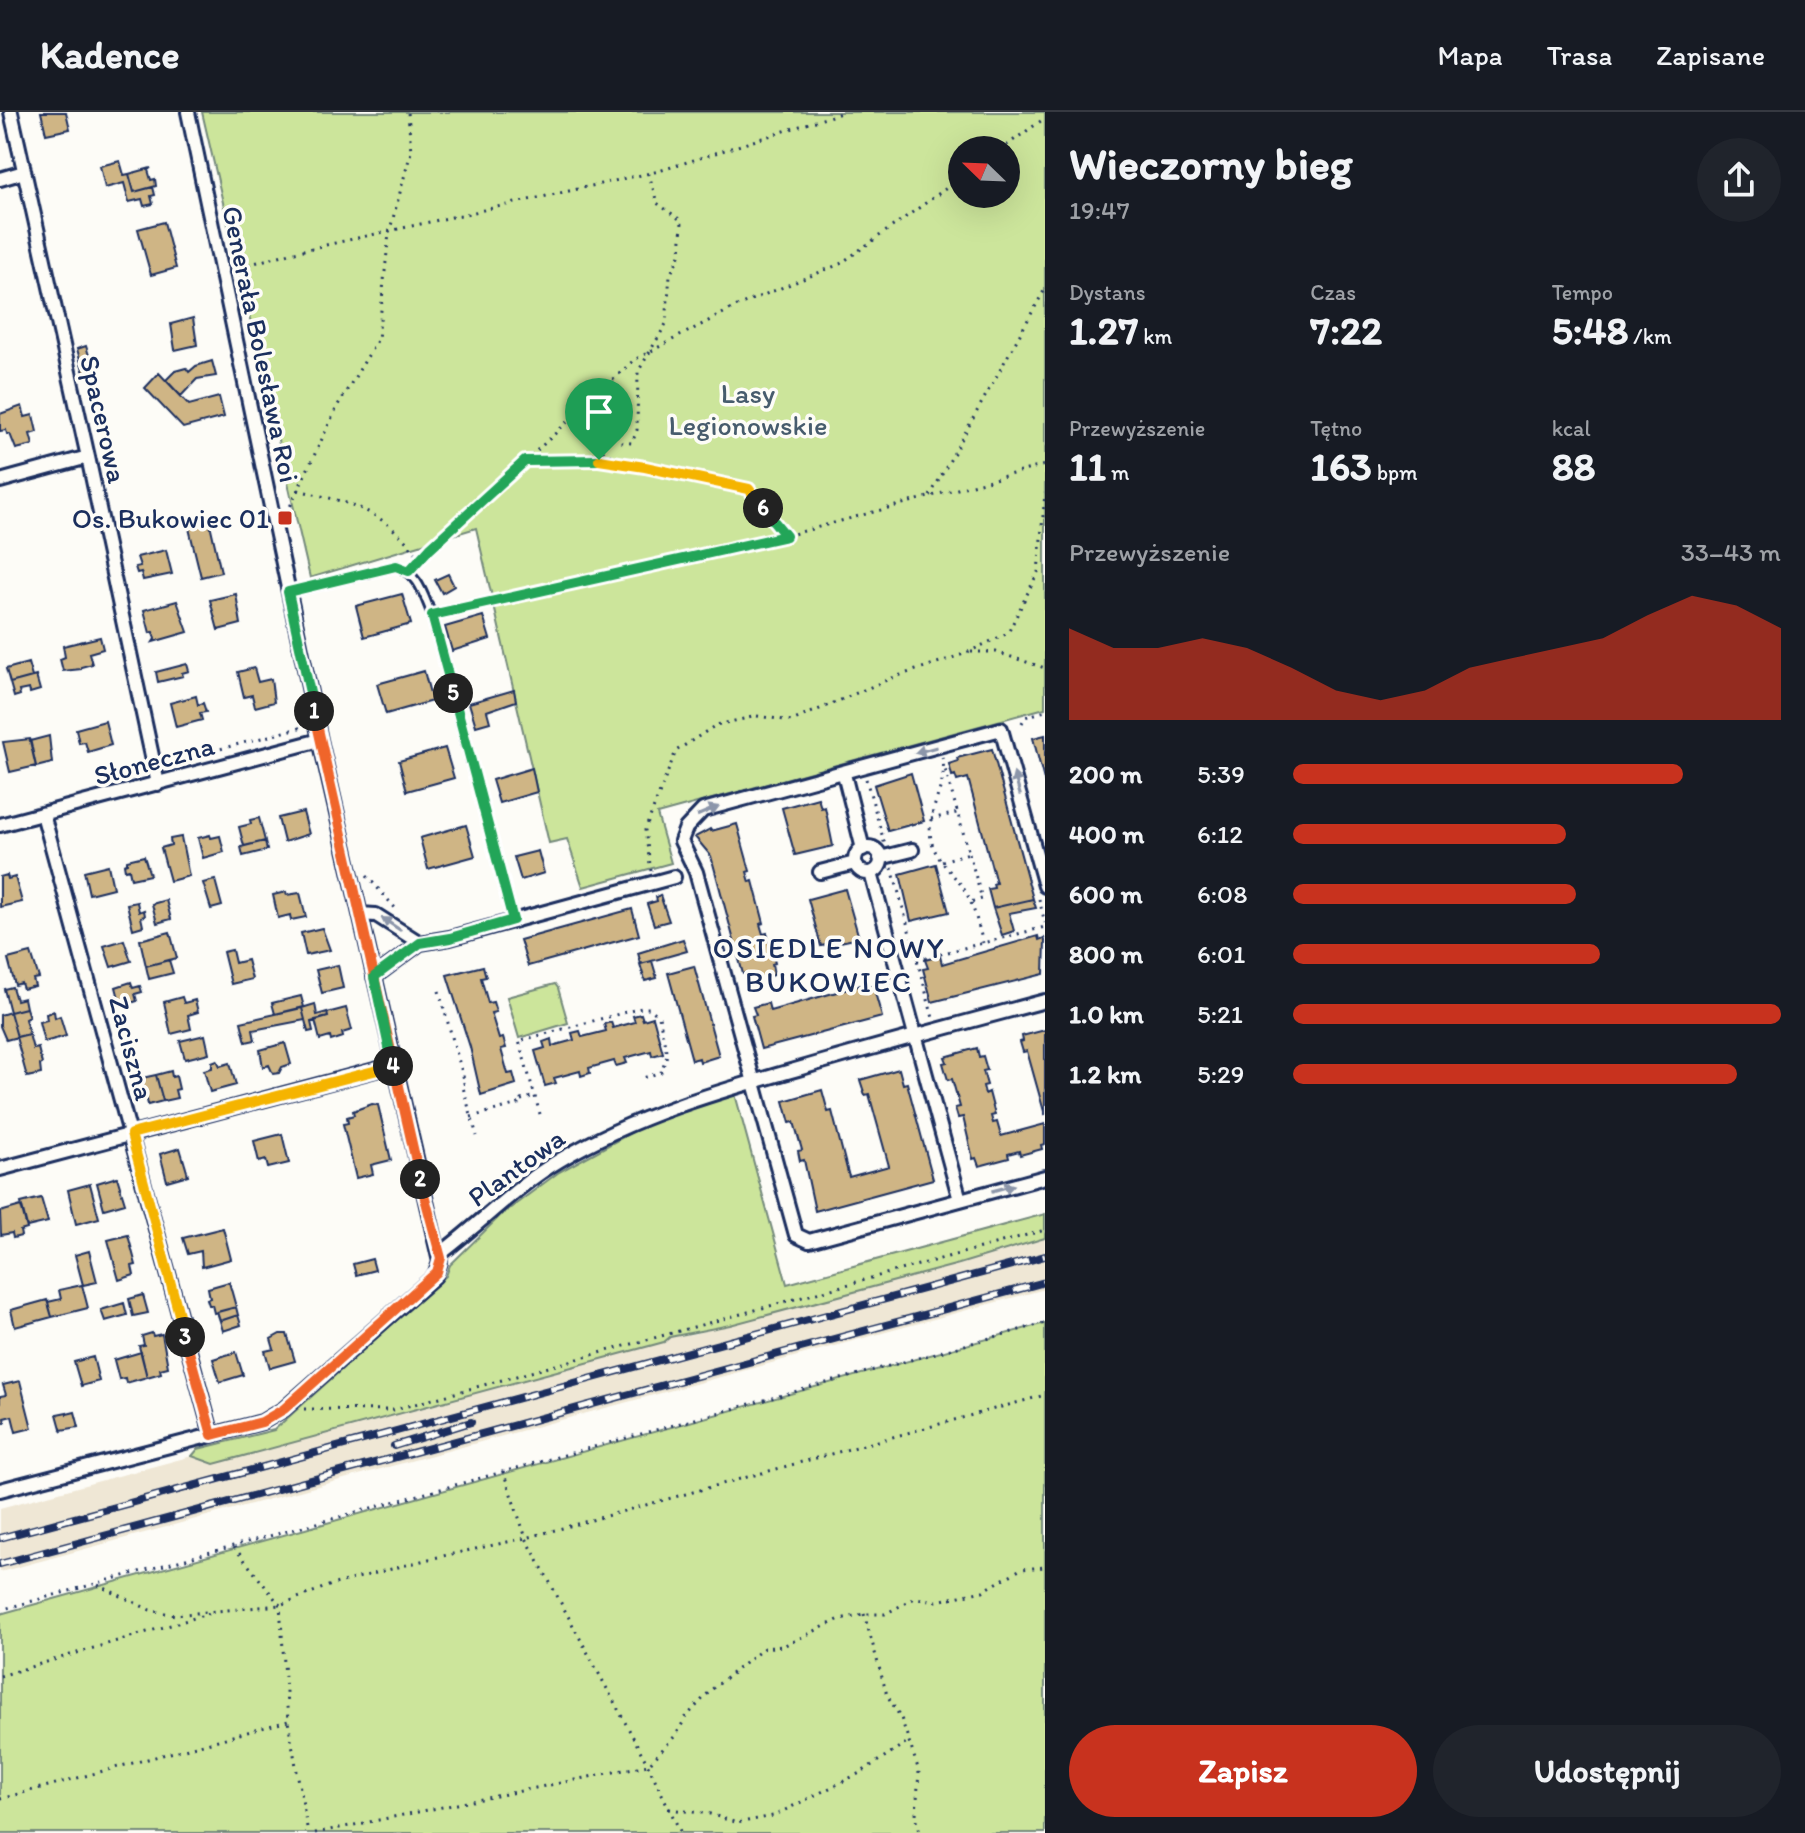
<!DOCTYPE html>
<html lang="pl">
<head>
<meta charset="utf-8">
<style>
	body { margin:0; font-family:Itim,sans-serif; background:#20242c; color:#f1f3f6; height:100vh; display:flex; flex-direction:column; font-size:30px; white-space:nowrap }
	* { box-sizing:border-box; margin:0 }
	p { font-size:26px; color:#9ea1a6 }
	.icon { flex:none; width:44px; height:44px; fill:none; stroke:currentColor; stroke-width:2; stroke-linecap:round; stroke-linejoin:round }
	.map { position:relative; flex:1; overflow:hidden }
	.sheet { display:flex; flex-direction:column; background:#171b24; width:760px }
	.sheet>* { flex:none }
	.needle { width:52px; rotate:293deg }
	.fabs { position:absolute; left:948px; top:24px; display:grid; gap:16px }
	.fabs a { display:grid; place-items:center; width:72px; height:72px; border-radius:50%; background:#171b24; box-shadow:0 8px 32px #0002; font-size:40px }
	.pin { position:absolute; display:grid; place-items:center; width:68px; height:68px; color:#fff; margin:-82px -34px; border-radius:50% 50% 50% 0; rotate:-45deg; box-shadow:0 0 8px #0007 }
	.pin .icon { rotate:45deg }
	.km { position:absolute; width:40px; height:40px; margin:-20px; border-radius:50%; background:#222; color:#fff; font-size:22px; line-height:40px; text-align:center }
	.round { display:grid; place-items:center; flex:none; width:84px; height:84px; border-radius:42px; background:#20242c }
	.overview { display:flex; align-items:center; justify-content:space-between; height:136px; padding:0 24px }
	h1 { font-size:44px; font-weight:800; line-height:60px }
	.figures { display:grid; grid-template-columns:repeat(3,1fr); gap:12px; height:136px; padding:8px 24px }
	.figures div { display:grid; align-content:center }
	.figures b { font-size:40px; font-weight:800 }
	.figures small { font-size:22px; font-weight:400 }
	.figures p { font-size:22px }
	.chart { height:224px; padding:16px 24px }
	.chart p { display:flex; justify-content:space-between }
	.chart svg { width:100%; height:144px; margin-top:8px; fill:#c8321e; opacity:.7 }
	.action { display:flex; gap:16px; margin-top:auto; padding:16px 24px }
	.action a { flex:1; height:92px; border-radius:48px; background:#c8321e; color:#fff; font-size:32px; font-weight:800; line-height:92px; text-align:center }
	.action a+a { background:#20242c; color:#f1f3f6 }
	ul { padding:0 24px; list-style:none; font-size:26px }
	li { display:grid; grid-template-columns:128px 96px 1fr; align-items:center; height:60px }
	li i { height:20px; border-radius:10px; background:#c8321e }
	header { display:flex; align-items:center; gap:48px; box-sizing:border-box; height:112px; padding:0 40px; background:#171b24; border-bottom:2px solid #363941 }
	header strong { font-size:38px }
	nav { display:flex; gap:44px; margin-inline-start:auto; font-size:28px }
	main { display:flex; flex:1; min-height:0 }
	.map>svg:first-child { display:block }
	.built { fill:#efe7d5 }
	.green { fill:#cce59b; stroke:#748a7c; stroke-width:2; fill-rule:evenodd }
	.building { fill:#cfb585; stroke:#1b2f5e; stroke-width:2 }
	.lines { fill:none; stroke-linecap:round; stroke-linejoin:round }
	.lane-casing { stroke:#1b2f5e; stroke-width:12 }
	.street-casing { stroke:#1b2f5e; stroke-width:18 }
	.path { stroke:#1b2f5e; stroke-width:3; stroke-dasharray:2 6; stroke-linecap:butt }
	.lane { stroke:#fdfcf7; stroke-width:6 }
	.street { stroke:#fdfcf7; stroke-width:12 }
	.rail-casing { stroke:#1b2f5e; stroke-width:8 }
	.rail { stroke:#fdfcf7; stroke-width:5; stroke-dasharray:15; stroke-linecap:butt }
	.oneway { fill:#8c96aa }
	.split-1-casing { stroke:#fff; stroke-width:16 }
	.split-2-casing { stroke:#fff; stroke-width:16 }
	.split-3-casing { stroke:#fff; stroke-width:16 }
	.split-4-casing { stroke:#fff; stroke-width:16 }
	.split-5-casing { stroke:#fff; stroke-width:16 }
	.split-6-casing { stroke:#fff; stroke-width:16 }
	.split-7-casing { stroke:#fff; stroke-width:16 }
	.split-1 { stroke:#22a559; stroke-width:10 }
	.split-2 { stroke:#f0652b; stroke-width:10 }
	.split-3 { stroke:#f0652b; stroke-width:10 }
	.split-4 { stroke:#f5b400; stroke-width:10 }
	.split-5 { stroke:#22a559; stroke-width:10 }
	.split-6 { stroke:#22a559; stroke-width:10 }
	.split-7 { stroke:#f5b400; stroke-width:10 }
	.poi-dot { fill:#c8321e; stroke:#fdfcf7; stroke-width:3 }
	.labels { text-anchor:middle; stroke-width:7; stroke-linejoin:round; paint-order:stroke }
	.street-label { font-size:28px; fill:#1b2f5e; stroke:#fdfcf7 }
	.park-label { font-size:28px; fill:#475c6d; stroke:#fdfcf7 }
	.poi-label { font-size:28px; fill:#1b2f5e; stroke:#fdfcf7; text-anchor:end }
	.neighbourhood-label { font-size:30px; letter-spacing:2px; fill:#1b2f5e; stroke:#fdfcf7 }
</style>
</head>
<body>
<header>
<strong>Kadence</strong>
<nav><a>Mapa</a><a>Trasa</a><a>Zapisane</a></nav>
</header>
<main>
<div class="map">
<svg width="1045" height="1721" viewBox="0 0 1045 1721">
	<rect width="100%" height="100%" fill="#fdfcf7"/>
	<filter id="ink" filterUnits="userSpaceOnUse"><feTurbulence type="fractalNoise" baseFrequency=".0125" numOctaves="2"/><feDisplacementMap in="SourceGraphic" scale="16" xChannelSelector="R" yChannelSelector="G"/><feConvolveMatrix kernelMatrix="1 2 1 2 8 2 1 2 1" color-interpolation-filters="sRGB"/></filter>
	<g filter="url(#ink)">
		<!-- built -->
		<path class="built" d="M1045,1127V1177L0,1460V1396L192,1344L214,1352L225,1349L670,1225L693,1222Z"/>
		<!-- green -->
		<path class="green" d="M202,0H1045V596L657,702L671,751L583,775L567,727L549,731L476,416L310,466ZM962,38H1006V82H962Z
			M555,872L558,876L568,911L519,926L507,885Z
			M735,982L787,1172L1045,1102V1126L959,1152L730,1213L670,1225L664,1230L225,1349L214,1352L192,1344L198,1337L274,1318L446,1164L450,1153L501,1103L559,1060L645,1013Z
			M1045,1211V1721H0V1502Z"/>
		<!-- building -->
		<path class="building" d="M41,0H66L70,17L46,22Z
			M120,49L124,63L129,62L134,80L153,75L155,83L151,84L153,92L144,94L142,87L129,90L124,71L105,76L100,54Z
			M151,56L148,58L151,68L155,67L156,74L134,80L129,62Z
			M164,110L176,156L151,163L138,117Z
			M193,206L197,233L175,238L171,212Z
			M86,234L94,259L84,261L77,237Z
			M212,249L216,264L197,267L181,284L166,268L175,259L186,256L189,260L196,254Z
			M159,261L189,293L219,285L224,305L183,316L145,276Z
			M22,294L25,305L33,303L37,320L30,322L33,333L16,337L10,322H7L6,318L0,319V302Z
			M208,403L221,460L201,465L187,408Z
			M166,438L172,462L143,468L141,460L137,461L135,455L140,454L137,445Z
			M448,462L454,474L442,481L435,468Z
			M236,482L241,512L218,518L210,488Z
			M402,482L411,512L364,525L356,494Z
			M177,489L188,520L153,530L155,527L153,520L150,521L144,498Z
			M483,504L490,527L452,539L445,515Z
			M100,525L103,537L89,541L92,552L81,555V557L63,559L60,547L65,545L63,534Z
			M28,551L32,565L10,571L6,557Z
			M187,552L189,559L182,561L183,564L158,570L156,560Z
			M254,556L258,570L271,567L274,590L255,595L252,583L244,585L238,560Z
			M424,559L432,589L386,602L377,572Z
			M36,564L40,578L30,581L29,577L19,579L20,583L14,585L10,571Z
			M514,578L516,589L487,599L490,610L476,614L469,591Z
			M196,584L198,593L203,591L206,600L200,601L202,608L176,615L170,591Z
			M105,609L111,633L88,640L85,630L79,631L76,617Z
			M1045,623V672L1033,626Z
			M49,624L52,651L36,655L30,629Z
			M30,627L36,654L10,660L3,630Z
			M445,636L454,666L407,679L399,649Z
			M992,637L1033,787L993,796L988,777L994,776L993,772L996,771L968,666L957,669L955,663L952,664L949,652L958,649L957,646Z
			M532,656L537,680L499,691L492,668Z
			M911,661L924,709L888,719L874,673Z
			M818,686L821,696L825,695L833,734L795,743L782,696Z
			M303,700L309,722L284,730L278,706Z
			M259,706L265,729L244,734L239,715L251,712L250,708Z
			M737,712L750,759L747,760L750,770L753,769L764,811L760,812L763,822L767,821L775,851L772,852L774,863L749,869L745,862H743L711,744L695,725L710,717L711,719Z
			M466,713L475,744L428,757L420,726Z
			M210,723L211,726L220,724L224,740L203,746L198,726Z
			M181,725L189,764L170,769L161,736L171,733L170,727Z
			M265,729L267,738L243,744L241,735Z
			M538,739L544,761L521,768L514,745Z
			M144,744L150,763L131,767L129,757L125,758L124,752L127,751V748Z
			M936,752L949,800L911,809L900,762Z
			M108,753L113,776L89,782L84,759Z
			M7,763L8,767L15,765L22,790L0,795V765Z
			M215,768L222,794L211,797L203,771Z
			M845,777L859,826L821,834L808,787Z
			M286,780L287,783L300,781L306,805L291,808L290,803L278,806L273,783Z
			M660,783L669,809L654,813L647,792L657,789L656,785Z
			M1033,787L1036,796L1009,801L1014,819L1002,823L993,796Z
			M166,788L171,807L157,811L152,792Z
			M137,790L139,800L144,798L145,804L141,805L143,814L133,817L127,792Z
			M632,797L639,823L528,854L520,828Z
			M322,816L330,838L306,843L301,821Z
			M170,820L177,846L146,854L140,828Z
			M1038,824L1039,828L1044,826L1045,829L1044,862L932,890L923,857L928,856L925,848L940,844L942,852Z
			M683,827L687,839L641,852L638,841Z
			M124,828L131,849L111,855L104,834Z
			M232,838L235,851L247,848L252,867L231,872L223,840Z
			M31,841L39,866L33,867L35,874L23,877L21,871L15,873L8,847Z
			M169,848L173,861L149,867L146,854Z
			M652,849L657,866L645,869L640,852Z
			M338,853L343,876L322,881L316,858Z
			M483,854L486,865L481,866L488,891L493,890L496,900L491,901L499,927L503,926L506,936L501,937L508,962L513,961L516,972L481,983L470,935L447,863Z
			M694,854L719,944L700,950L699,946L692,948L668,861Z
			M131,870L133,876L140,874L142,880L135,882L137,889L121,894L116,875Z
			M865,872L867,875L873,874L882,905L761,937L752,904L756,903L753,895L768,891L770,899Z
			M12,875L16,888L24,886L26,896L10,900L4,877Z
			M301,884L304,895L275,902L272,891Z
			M182,885L184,891L195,888L198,900L188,903L191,917L171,922L164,890Z
			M315,892L317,903L327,900L328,905L311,910L313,919L308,920L302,896Z
			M26,896L29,905L25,907L29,922L17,925L10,900Z
			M302,896L305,908L253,918L255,928L246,930L241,910Z
			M346,896L352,918L342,921L343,925L331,929L330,925L320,928L315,908L328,905L327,901Z
			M54,899L55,906L60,904L66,924L44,930L39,910L47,908L46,902Z
			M10,900L17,925L6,928L0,914V903Z
			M641,902L643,908L653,905L663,941L652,944L651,939L625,946L627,951L616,954L614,949L589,956L590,961L581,964L580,959L554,966L556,971L545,974L535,939L545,936L543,930L551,927L552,934L574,928L572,921L580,919L582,925L606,919L604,912L611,910L613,916L635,910L633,904Z
			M1045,918V1003L1027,939L1023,940L1020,930L1023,929L1022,924Z
			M29,922L33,937L38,936L42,952L40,953L41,962L27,965L16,925Z
			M205,923L209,941L185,947L180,929Z
			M285,931L291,952L282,955L279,961L273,962L269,953L263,955L260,938Z
			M977,936L979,945L983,944L987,958L983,959L987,973L983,974L985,982L989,980L995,1003L991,1004L993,1011L997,1010L1001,1024L1045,1012V1032L1041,1033L1042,1037L1020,1043L1019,1039L1008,1042L1009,1046L979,1054L976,1046L973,1047L963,1005L958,1006L955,996L960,995L952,967L948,968L943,951L947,950L945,945Z
			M217,948L220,954L230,951L236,973L210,980L204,958L212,956V950Z
			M899,957L903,972L907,971L933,1067L815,1099L804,1048L800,1049L798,1039L802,1038L794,1010L790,1011L784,989L822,978L828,1000L832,999L849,1065L889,1054L869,982L865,983L860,968Z
			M171,959L172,965L176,964L179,977L175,978L177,986L163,989L156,963Z
			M156,963L163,989L148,993L146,983L142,984L139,973L143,972L142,966Z
			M372,992L378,993L391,1048L371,1053L373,1062L356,1066L343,1012L348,1011L347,1005L354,1003L353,999Z
			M282,1022L289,1051L268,1056L266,1048L259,1050L254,1029Z
			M180,1036L188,1063L167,1069L160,1042Z
			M117,1065L125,1091L104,1097L97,1071Z
			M90,1072L99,1106L76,1112L68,1078Z
			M41,1086L48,1110L27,1115L21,1091Z
			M21,1094L27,1117L20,1119L21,1124L13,1126L12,1121L1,1123L0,1100Z
			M223,1116L231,1147L202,1155L201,1139L188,1142L183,1126Z
			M128,1123L136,1153L132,1154L134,1163L119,1168L108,1128Z
			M89,1139L97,1170L83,1173L75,1143Z
			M372,1147L375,1158L356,1163L353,1152Z
			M229,1170L236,1195L214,1201L212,1193H209L207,1187L210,1186L208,1176Z
			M82,1173L88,1196L52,1205L48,1190L61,1187L59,1178Z
			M143,1183L148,1201L133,1204L129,1187Z
			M47,1188L52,1205L15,1215L11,1198Z
			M124,1191L127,1203L105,1209L101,1198Z
			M236,1195L238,1203L220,1209L217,1200Z
			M238,1203L241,1213L223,1219L220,1209Z
			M152,1221L153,1224L162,1222L168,1255L160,1257L161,1261L147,1265L139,1234L144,1233L142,1224Z
			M280,1222H287L295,1249L270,1256L265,1239L274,1237L271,1227Z
			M141,1240L147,1265L126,1271L125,1266L119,1267L114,1248Z
			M236,1240L243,1263L220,1270L213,1247Z
			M93,1245L99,1269L81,1274L74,1250Z
			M20,1269L32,1316L16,1320L12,1304L4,1306L5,1310L0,1311V1284L6,1283L3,1273Z
			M67,1300V1302L75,1300L79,1315L61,1318L62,1320L57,1302Z"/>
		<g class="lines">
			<!-- lane casing -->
			<g class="lane-casing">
				<path id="lane" d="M290,480L396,454C419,462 423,482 432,503L513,808"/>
			</g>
			<!-- street casing -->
			<g class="street-casing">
				<path id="street" d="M11,0L88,345L158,672
					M0,67L24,60
					M0,369L88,345
					M844,662L863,737
					M43,702L212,1323
					M0,713L320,628
					M855 748a13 13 0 1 1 26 0a13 13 0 1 1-26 0Z
					M880,746L912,738
					M820,760L855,751
					M871,761L960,1088
					M1045,774L1001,617L703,698L686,716L681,729L696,760L796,1123L809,1129L1045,1065
					M360,802L376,803L420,831
					M374,865L420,831L450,826L674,765
					M0,1057L394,953
					M440,1142C480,1112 516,1074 560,1048C634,1004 716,980 798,957C880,933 962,911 1045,889
					M0,1378L262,1310L284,1297L435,1164L440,1150L320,628L188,0"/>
			</g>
			<!-- path -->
			<path class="path" d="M1000,38L1045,6
				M233,157L290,141L659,59L844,0
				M528,349L599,348L645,355L749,377L786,424
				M625,352L587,329V316L594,309L609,312L622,330L632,331L637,318L638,260L666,212L670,163L680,143L682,109L657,91L649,62
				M298,378C354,392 382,397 420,446
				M930,384L1045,177
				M287,401L338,293L378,227L389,121L411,40L408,0
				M414,453L634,248L739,193L840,152L962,65
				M443,500L786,424L1045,353
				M971,540H996L1045,556
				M1022,611L1025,605L1045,599
				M942,645C950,673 923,701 932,731C937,749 954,762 964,777C974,793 978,813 983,831
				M167,646L175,649L303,615
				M866,667L885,733
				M931,707L957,701
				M969,741L982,787L970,790
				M942,749L969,741L945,657
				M892,756L933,906
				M651,759L645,718L676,639L716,613L757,604L792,609L889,567L964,542L1008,521L1038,460L1045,381
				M367,764L396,797
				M1039,787L1045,811
				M917,848L1045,815
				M439,879L465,971L462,972L477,1024
				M540,1002L519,929L641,896H649L659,904L667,943L661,960L643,966
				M471,1005L522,991L521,988L535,984
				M304,1297L393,1298L1045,1118
				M503,1359L526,1426L648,1653L681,1721
				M234,1435L280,1493L288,1609L308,1721
				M98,1473L150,1498L175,1503L280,1493L331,1473L429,1447L526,1426L1045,1283
				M0,1498L1045,1211
				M864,1502L887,1583L901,1606L919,1659L916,1702L920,1721
				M0,1564L214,1500
				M0,1687L288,1609
				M669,1697L710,1702L737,1711L773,1704L860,1661L910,1628
				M315,1721L648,1653L676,1623L686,1605L711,1578L764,1536L783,1534L840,1507L864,1502H885L915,1486L937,1489L983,1479L1021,1457L1045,1455"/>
			<!-- lane -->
			<use href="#lane" class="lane"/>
			<!-- street -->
			<use href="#street" class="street"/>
			<!-- rail casing -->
			<g class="rail-casing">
				<path id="rail" d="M394,1334L471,1310
					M0,1426L1045,1144
					M0,1452L1045,1170"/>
			</g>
			<!-- rail -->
			<use href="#rail" class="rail"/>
		</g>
		<!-- one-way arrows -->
		<defs><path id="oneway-solid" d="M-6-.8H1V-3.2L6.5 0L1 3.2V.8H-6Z" transform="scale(2)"/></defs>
		<g class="oneway">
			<use href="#oneway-solid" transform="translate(926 638) rotate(164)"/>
			<use href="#oneway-solid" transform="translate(1017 672) rotate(-106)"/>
			<use href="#oneway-solid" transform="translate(708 699) rotate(-23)"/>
			<use href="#oneway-solid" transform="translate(391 812) rotate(-147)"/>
			<use href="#oneway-solid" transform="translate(1003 1076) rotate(-15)"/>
		</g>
	</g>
	<g class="lines" filter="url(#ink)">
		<!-- split-1 casing -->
		<g class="split-1-casing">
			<path id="split-1" d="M314,599L288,480L396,454L409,459L430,436L525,349L599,348"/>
		</g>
		<!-- split-2 casing -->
		<g class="split-2-casing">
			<path id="split-2" d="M314,599L420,1067"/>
		</g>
		<!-- split-3 casing -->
		<g class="split-3-casing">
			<path id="split-3" d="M185,1225L212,1323L262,1310L284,1297L437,1160L441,1146L420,1067"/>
		</g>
		<!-- split-4 casing -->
		<g class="split-4-casing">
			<path id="split-4" d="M185,1225L131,1022L393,954"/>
		</g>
		<!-- split-5 casing -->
		<g class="split-5-casing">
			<path id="split-5" d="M393,954L374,865L420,831L450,826L513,808L453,581"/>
		</g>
		<!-- split-6 casing -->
		<g class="split-6-casing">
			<path id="split-6" d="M453,581L432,503L786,424L763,396"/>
		</g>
		<!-- split-7 casing -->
		<g class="split-7-casing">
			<path id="split-7" d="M599,348L645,355L749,377L763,396"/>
		</g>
		<!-- split-1 -->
		<use href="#split-1" class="split-1"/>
		<!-- split-2 -->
		<use href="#split-2" class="split-2"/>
		<!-- split-3 -->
		<use href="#split-3" class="split-3"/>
		<!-- split-4 -->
		<use href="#split-4" class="split-4"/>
		<!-- split-5 -->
		<use href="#split-5" class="split-5"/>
		<!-- split-6 -->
		<use href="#split-6" class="split-6"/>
		<!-- split-7 -->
		<use href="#split-7" class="split-7"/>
	</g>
	<!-- markers -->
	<rect class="poi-dot" x="277" y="398" width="16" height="16" rx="4"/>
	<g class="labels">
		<!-- street labels -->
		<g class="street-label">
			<text transform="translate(261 232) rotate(78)" y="10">Generała Bolesława Roi</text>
			<text transform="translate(104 307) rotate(77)" y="10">Spacerowa</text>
			<text transform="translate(154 648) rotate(-15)" y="10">Słoneczna</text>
			<text transform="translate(132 936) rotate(75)" y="10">Zaciszna</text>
			<text transform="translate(516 1055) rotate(-36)" y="10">Plantowa</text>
		</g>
		<!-- park labels -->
		<g class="park-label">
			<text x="748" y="291">Lasy<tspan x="748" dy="32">Legionowskie</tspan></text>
		</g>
		<!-- poi labels -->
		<g class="poi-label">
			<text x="269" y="416">Os. Bukowiec 01</text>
		</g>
		<!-- neighbourhood labels -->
		<g class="neighbourhood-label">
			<text x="829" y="846">OSIEDLE NOWY<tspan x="829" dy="34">BUKOWIEC</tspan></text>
		</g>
	</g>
</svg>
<div class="fabs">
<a><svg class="needle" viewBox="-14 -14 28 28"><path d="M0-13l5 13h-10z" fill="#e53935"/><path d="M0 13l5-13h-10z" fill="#9ea1a6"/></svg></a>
</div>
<div class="pin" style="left:599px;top:348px;background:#1e9e55"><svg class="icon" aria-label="arrive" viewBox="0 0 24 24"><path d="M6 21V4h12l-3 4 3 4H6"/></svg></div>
<b class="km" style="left:314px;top:599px">1</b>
<b class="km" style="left:420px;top:1067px">2</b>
<b class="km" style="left:185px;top:1225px">3</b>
<b class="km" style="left:393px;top:954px">4</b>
<b class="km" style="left:453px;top:581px">5</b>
<b class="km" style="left:763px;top:396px">6</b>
</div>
<section class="sheet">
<div class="overview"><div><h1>Wieczorny bieg</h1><p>19:47</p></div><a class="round"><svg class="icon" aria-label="share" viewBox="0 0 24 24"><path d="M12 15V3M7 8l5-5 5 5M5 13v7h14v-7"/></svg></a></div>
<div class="figures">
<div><p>Dystans</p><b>1.27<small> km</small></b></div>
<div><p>Czas</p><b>7:22</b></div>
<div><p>Tempo</p><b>5:48<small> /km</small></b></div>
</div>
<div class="figures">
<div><p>Przewyższenie</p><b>11<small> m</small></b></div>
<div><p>Tętno</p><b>163<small> bpm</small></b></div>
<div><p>kcal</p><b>88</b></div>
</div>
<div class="chart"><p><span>Przewyższenie</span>33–43 m</p>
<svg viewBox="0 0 160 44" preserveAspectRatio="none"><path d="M0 44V16L10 22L20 22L30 19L40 22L50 28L60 35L70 38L80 35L90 28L100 25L110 22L120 19L130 12L140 6L150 9L160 16V44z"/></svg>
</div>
<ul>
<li><b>200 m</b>5:39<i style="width:80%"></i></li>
<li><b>400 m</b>6:12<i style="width:56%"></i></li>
<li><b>600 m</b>6:08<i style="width:58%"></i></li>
<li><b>800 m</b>6:01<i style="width:63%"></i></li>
<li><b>1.0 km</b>5:21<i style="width:100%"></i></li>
<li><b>1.2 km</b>5:29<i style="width:91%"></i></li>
</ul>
<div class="action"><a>Zapisz</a><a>Udostępnij</a></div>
</section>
</main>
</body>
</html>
